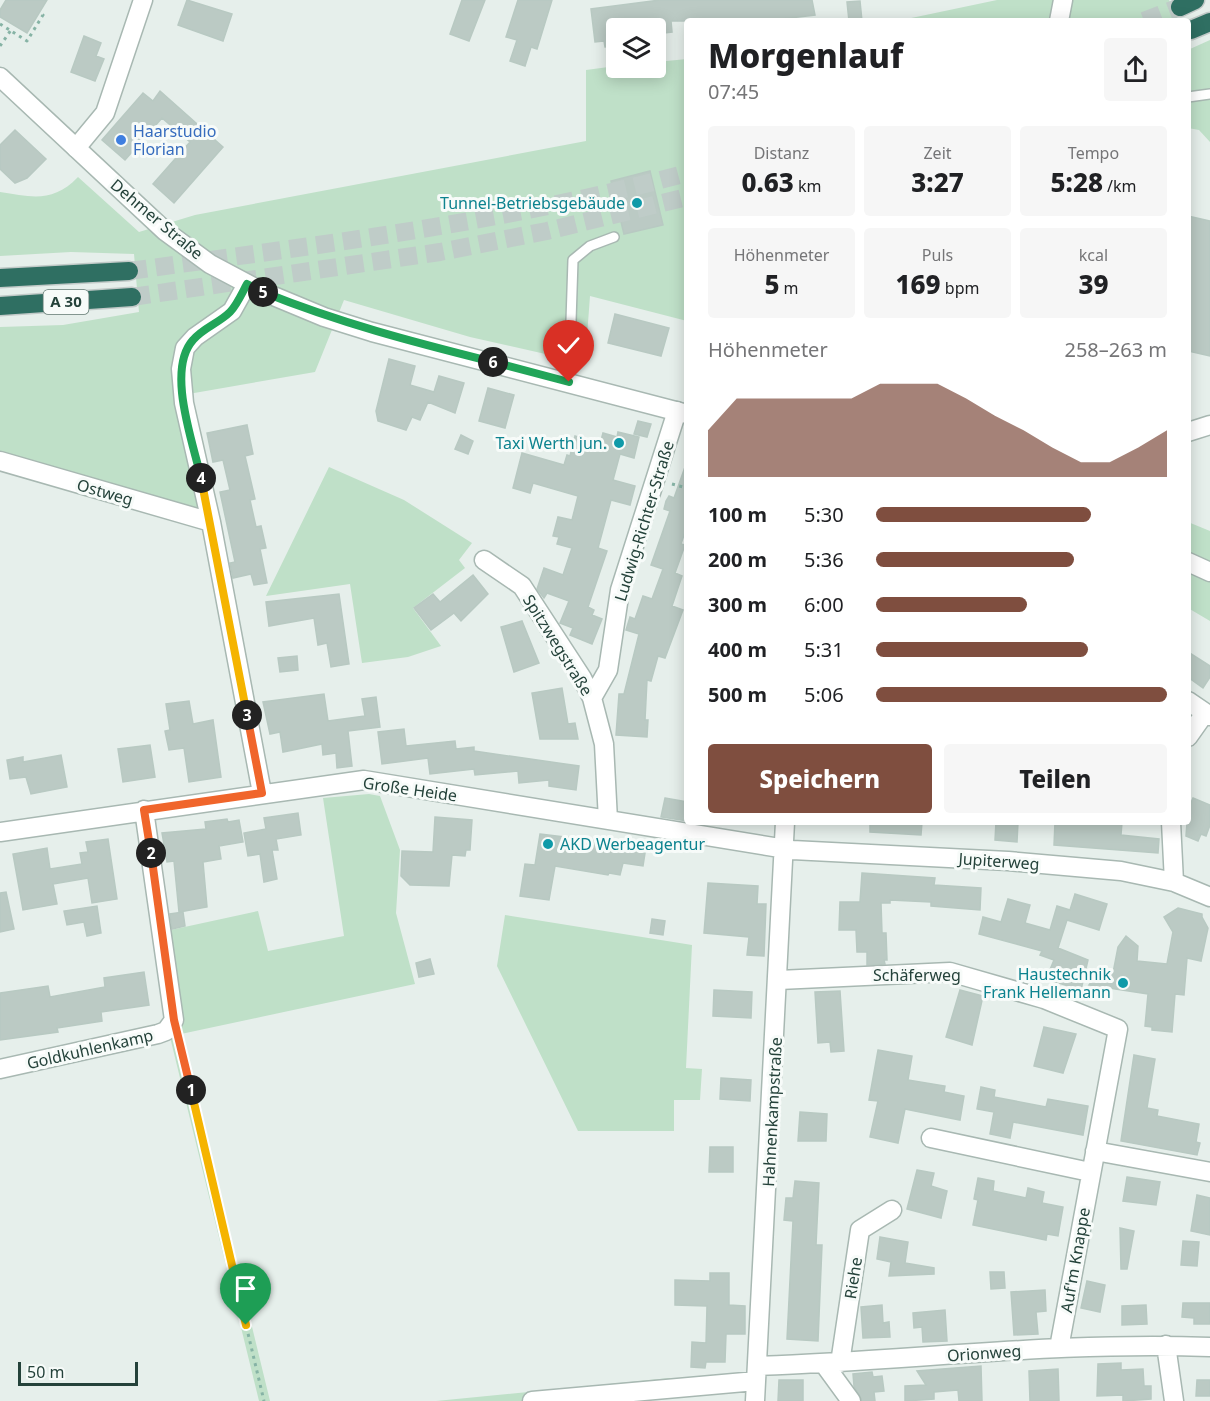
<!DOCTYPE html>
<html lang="de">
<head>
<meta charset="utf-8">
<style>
	body { margin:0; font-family:"Noto Sans",sans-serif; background:#f6f6f6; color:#202124; height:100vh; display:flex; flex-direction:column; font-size:22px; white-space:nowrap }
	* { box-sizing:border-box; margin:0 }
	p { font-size:20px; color:#757577 }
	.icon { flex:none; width:33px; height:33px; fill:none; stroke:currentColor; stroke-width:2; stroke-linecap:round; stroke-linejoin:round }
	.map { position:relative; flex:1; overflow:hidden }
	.details { position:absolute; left:684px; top:18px; width:507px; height:807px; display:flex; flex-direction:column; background:#fff; border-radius:6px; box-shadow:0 3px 15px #0003 }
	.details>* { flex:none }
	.fabs { position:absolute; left:606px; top:18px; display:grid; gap:12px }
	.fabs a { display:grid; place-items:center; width:60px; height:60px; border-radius:6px; background:#fff; box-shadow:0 3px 15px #0003; font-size:30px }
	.scale { position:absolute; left:18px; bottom:15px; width:120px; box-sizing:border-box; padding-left:6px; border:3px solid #24423a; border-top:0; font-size:16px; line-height:21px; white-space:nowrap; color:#24423a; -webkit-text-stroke:4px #f7fbf9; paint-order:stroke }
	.pin { position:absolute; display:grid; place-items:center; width:51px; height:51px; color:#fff; margin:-62px -26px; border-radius:50% 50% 50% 0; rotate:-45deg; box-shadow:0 0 6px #0007 }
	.pin .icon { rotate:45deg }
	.km { position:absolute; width:30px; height:30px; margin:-15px; border-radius:50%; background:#222; color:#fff; font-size:16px; line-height:30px; text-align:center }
	.round { display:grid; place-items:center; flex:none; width:63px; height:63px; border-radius:6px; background:#f6f6f6 }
	.overview { display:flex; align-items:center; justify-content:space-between; height:102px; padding:0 24px }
	h1 { font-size:33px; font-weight:800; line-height:45px }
	.figures { display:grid; grid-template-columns:repeat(3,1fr); gap:9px; height:102px; padding:6px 24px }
	.figures div { display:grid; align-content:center; border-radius:6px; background:#f6f6f6; text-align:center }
	.figures b { font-size:26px; font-weight:800 }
	.figures small { font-size:16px; font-weight:400 }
	.figures p { font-size:16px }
	.chart { height:168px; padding:12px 24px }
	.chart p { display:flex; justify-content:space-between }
	.chart svg { width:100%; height:108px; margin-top:6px; fill:#7f4e3f; opacity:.7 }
	.action { display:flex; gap:12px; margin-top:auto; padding:12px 24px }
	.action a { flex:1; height:69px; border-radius:6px; background:#7f4e3f; color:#fff; font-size:24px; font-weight:800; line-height:69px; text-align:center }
	.action a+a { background:#f6f6f6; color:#202124 }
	ul { padding:0 24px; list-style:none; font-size:20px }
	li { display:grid; grid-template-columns:96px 72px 1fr; align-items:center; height:45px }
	li i { height:15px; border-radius:8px; background:#7f4e3f }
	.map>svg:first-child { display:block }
	.green { fill:#bfe0c8 }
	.building { fill:#bbcac4; stroke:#b8c9c2; stroke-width:1.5 }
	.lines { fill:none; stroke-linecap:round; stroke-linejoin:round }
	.motorway-tunnel { stroke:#bfccc8; stroke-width:18; stroke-dasharray:18 9; stroke-linecap:butt }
	.service-casing { stroke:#a8b8b2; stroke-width:12 }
	.minor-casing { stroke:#a8b8b2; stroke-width:21 }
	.tertiary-casing { stroke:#a8b8b2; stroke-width:21 }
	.motorway-casing { stroke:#c2cac8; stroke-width:21 }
	.path { stroke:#86b3a5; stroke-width:3; stroke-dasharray:3 4.5; stroke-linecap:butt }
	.service { stroke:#fff; stroke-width:9 }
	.minor { stroke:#fff; stroke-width:18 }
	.tertiary { stroke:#fff; stroke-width:18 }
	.motorway { stroke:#2f6f62; stroke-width:18 }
	.split-1-casing { stroke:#fff; stroke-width:12 }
	.split-2-casing { stroke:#fff; stroke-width:12 }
	.split-3-casing { stroke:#fff; stroke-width:12 }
	.split-4-casing { stroke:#fff; stroke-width:12 }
	.split-5-casing { stroke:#fff; stroke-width:12 }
	.split-6-casing { stroke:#fff; stroke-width:12 }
	.split-7-casing { stroke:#fff; stroke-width:12 }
	.split-1 { stroke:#f5b400; stroke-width:8 }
	.split-2 { stroke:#f0652b; stroke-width:8 }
	.split-3 { stroke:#f0652b; stroke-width:8 }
	.split-4 { stroke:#f5b400; stroke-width:8 }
	.split-5 { stroke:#22a559; stroke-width:8 }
	.split-6 { stroke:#22a559; stroke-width:8 }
	.split-7 { stroke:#22a559; stroke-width:8 }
	.shop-dot { fill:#3f7fe0; stroke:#f7fbf9; stroke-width:2 }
	.culture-dot { fill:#0f9aa8; stroke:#f7fbf9; stroke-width:2 }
	.labels { text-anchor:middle; stroke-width:6; stroke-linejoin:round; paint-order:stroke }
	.shield { fill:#f7fbf9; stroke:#637a73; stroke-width:1.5 }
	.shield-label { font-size:15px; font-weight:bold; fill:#24423a }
	.shop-label { font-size:16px; fill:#366cbe; stroke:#f7fbf9; text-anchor:start }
	.culture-label { font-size:16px; fill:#0d838f; stroke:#f7fbf9; text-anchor:end }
	.street-label { font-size:16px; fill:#24423a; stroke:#f7fbf9 }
</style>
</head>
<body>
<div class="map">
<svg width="1210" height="1401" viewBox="0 0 1210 1401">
	<rect width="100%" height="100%" fill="#e6efeb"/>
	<!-- green -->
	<path class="green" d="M997,0H1169L1178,21H897Z
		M1210,40V142L1199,130L1188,128V45L1190,49Z
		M687,59V321L590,296L585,363L470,337L344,300L315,372L177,396L205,526L0,463V327L63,325L139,312L134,254L71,252L0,256V192C32,197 53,203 78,177L139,232L195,215L586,141V70L616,66L656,68V62Z
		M329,467L404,500L472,543L459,560L465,568L413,608L441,646L408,657L362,663L350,584L266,596Z
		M1188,522L1210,531V621L1188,608Z
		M369,794L380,796L400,850L396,913L415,984L181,1034L270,1401H259L170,1037L181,1034L166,931L258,911L268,951L344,936L323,798Z
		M505,915L692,945L686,1068L702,1069L700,1100H674V1131H578L497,966Z
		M670,1378L673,1396L623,1401H436Z"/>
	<!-- building -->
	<path class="building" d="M6,0H47L27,33L0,17V10Z
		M187,0L232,14L223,41L178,25Z
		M462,0H485L469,41L450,34Z
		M518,0H552L537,49L531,47L525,66L510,61L517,40L506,37Z
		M660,0H812L815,15L764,21H671L672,32L656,34V28H616V46L605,47L604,41L595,42L591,9Z
		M860,1L862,21H849L847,2Z
		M84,36L101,43L96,56L104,59L95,81L71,72Z
		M160,91L223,147L174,203L153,184L190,142L162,118L125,160L102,140L143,93L153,101Z
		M15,130L46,159L27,178L15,183L0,169V145Z
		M650,171L663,225L624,234L611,181Z
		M1188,216L1210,221V356L1188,351Z
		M615,314L669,328L661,356L608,343Z
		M389,359L415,366L410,385L434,392L439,376L464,383L455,413L428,402L420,420L412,417L406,430L378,421L376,411Z
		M488,388L514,395L505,428L479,421Z
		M638,421L651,424L647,437L634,434Z
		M247,425L253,454L245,456L255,499L250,500L256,527L261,526L266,548L260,549L267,583L254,585L251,574L233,578L230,563L235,562L220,492L230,490L223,460L213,462L207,433Z
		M618,432L639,437L634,458L620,454L613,480L635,486L630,505L611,500L598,548L607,551L588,607L594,610L592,615L602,619L592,644L570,635L573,628L560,623L569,601L547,593L544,598L537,589L544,568L563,575L572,548L557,544L559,537L553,536L558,517L572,520L578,496L533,483L530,493L513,488L522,453L564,465L567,455L570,456L575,436L600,444L603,433L617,437Z
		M461,435L473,441L468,454L455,449Z
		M685,467L687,526L681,544L685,545L675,573L682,576L672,606L683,610L665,658L658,656L651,681L647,680L645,720H648L647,737L616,735L619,694H624L639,634L626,630L630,617L635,619L643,596L652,599L663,569L651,565L670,511L664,509L666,501L669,496L674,498Z
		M473,575L488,594L461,621L454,613L431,630L414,608L433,594L440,602Z
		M339,594L349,664L331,667L327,643L318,645L314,618L269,626L266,602Z
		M522,621L539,663L514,672L501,627Z
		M1188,652L1210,666V677L1203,688L1188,677Z
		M297,656L298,670L280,672L278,658Z
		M562,688L568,724L575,723L578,739H540L532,693Z
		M324,694L328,721L365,716L362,699L376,697L380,727L348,731L352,766L337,768L336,753L323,755L322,744L283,752L280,732L270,734L263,702Z
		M189,701L193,724L213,720L221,777L189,782L184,748L169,750L165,731L170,730L166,704Z
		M404,729L406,746L455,741L456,749L474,747V751L579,766L576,790L549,786V780L519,783L518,771L475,775L474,769L430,774L428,758L382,764L378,732Z
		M150,745L155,777L123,782L118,749Z
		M61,755L67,787L31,794L26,777L10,779L7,760L23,757V762Z
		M665,798L687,802V821L661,817Z
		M1193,798L1210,805V825L1206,836L1201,834L1198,841L1186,836L1188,810Z
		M298,813L301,835L276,839L278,850H272L277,879L264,882L260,854L248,856L244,833L266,829L264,818Z
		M435,817L472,820L470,850H466L465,856L452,855L449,886L410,885L401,876L402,851L433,852Z
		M227,819L228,822L239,820L243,842L219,846L221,859L203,862L207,907L179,912L174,861L167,862L162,833L206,829L205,822Z
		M870,822H922L921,835L870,832Z
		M996,822H1018L1017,842L995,840Z
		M1055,822H1122L1121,835L1159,839L1158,853L1054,845Z
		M540,834L614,843L613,847L645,853L643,866L623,863L620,875L609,873L608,875L555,866L549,900L520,896L525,864L535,865Z
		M108,839L117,899L92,903L88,878L53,884L57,904L23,910L13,854L47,848L50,869L82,864L80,853L88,852L86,842Z
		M862,873L935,878L934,885L981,888L980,910L931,906V902L890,900V903H881L882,933H886L887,960H884L885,964L867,965V952H857L856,930H839L840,902H860Z
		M708,883L758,886L757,904H766L764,956L747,955L749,937L704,933Z
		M6,892L14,929L0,932V893Z
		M1075,894L1107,904L1099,930L1067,920L1058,948L1088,960L1081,990L1046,979L1054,960L1040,955L1042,951L979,934L983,917L1001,922L1008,899L1030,905L1025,923L1050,930L1057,906L1070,910Z
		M97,906L101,933L87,936L84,922L67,925L64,911Z
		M1178,908L1202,914V917L1208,928L1201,961L1187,958L1184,995L1175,994L1172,1032L1152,1030V1027L1145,1026L1148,994L1089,985L1102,968L1113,973L1118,947L1126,936L1138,946L1137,961L1167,964L1173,932L1164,917Z
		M183,912L185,926L172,929L170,914Z
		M652,919L665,921L663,935L650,933Z
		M430,959L434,974L419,977L416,963Z
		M144,972L149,1005L101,1012L102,1021L57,1028L58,1032L0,1040V993L48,986L50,997L105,987L104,978Z
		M714,990L752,992L751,1018L713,1016Z
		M960,990L983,996L972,1045L946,1037Z
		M840,991L844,1051L831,1052L830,1042L818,1043L815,992Z
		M1044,1027L1076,1034L1063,1073L1034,1066Z
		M878,1050L912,1056L908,1080L945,1086L944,1092L964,1096L960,1120L905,1109L898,1143L870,1137L878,1101L869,1100Z
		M1134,1055L1155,1059L1147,1108L1158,1110L1157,1116L1199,1124L1196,1142L1200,1143L1197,1155L1121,1141Z
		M721,1078L751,1080L750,1101L720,1099Z
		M981,1087L995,1090L994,1097L1046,1107L1048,1099L1088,1106L1083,1135L1013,1122L1010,1138L990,1134L994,1112L977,1109Z
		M800,1112L827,1114L826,1141H798Z
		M710,1147H733V1172H709Z
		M917,1170L934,1173L931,1186L947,1191L941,1218L907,1209Z
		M1127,1177L1160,1182L1156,1205L1123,1201Z
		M978,1178L994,1181L993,1191L1026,1198L1028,1188L1044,1192L1042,1203L1063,1207L1058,1236L1047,1234L1046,1240L973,1225L978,1200L974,1199Z
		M795,1181L819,1183L816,1245H822L818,1341L787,1339L793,1221L784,1220L786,1198H793Z
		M1197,1195L1210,1198V1235L1191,1231Z
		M1120,1228L1134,1231L1127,1269H1121Z
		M880,1237L908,1242L905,1263L934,1268V1274L889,1276L891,1262L877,1259Z
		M1183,1241L1199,1242L1197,1266L1181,1265Z
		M990,1272H1004L1005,1288L991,1289Z
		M710,1273H729V1305L745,1306V1334H726L725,1362H706L705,1368L691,1367L692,1342L706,1343L707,1306L675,1305V1280L710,1281Z
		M1087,1281L1105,1285L1100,1312L1081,1308Z
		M1045,1290L1046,1311L1036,1312L1038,1334L1014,1335L1011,1292Z
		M1183,1303H1210V1324H1194V1318L1182,1317Z
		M882,1305L883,1323L889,1322L890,1337L863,1338L861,1307Z
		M1146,1305L1147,1324L1122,1325V1306Z
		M945,1310L947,1341L923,1342L922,1327L914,1328L913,1313Z
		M1121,1363V1370L1143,1369L1144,1386H1151V1399L1123,1401V1395L1097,1396L1098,1364Z
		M981,1366L982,1401H959L958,1390L934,1392V1399L905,1401V1386L926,1385L917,1371Z
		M1058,1369L1059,1401H1030L1029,1371Z
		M872,1372L873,1377L882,1376L884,1391L874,1392L875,1401H862L854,1386L853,1374Z
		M779,1380H803V1401H778Z
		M1197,1380H1210V1396H1196Z"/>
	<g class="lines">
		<!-- motorway-tunnel -->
		<path class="motorway-tunnel" d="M1144,21L1180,7
			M129,271C318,245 503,223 687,173
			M132,297L440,252L547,231L687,197"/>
		<!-- service casing -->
		<g class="service-casing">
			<path id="service" d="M1188,97L1210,94
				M569,382L573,260L590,246L614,237"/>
		</g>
		<!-- minor casing -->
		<g class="minor-casing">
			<path id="minor" d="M1059,21L1063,0
				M76,148L105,113L143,0
				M247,284L232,311L195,337L185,348L181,369L184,403L211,522L262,793
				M1188,432L1210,425
				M0,461L211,522
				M484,560L522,586L582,678L592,698L604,744L608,820
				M592,698L608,670L620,590L677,411
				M1188,701L1210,716
				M1188,737L1205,713
				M1171,822L1174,882
				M0,832L364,780L792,850L1008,861L1121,871L1174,882L1210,897
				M779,980L950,972L1044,999L1118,1029L1059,1348
				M0,1069L158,1034L166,1031L174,1020L144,810
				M931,1138L1090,1172
				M1095,1151L1210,1172
				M1166,1345L1174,1401
				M840,1363L860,1230L892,1210
				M824,1364L851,1401
				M757,1366C908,1361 1059,1341 1210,1347
				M532,1401L756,1381
				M755,1401L785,822"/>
		</g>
		<!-- tertiary casing -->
		<g class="tertiary-casing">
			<path id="tertiary" d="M0,77L165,231L210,264L259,290L324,317L372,332L687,414
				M1188,562L1210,572"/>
		</g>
		<!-- motorway casing -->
		<g class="motorway-casing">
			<path id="motorway" d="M1180,7L1195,0
				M1191,30L1210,22
				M0,278L129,271
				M0,306L132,297"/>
		</g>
		<!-- path -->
		<path class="path" d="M0,24L27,41L43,15L40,13
			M0,46L11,30
			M672,484L687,488
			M179,1042L264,1401"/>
		<!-- service -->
		<use href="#service" class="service"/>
		<!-- minor -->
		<use href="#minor" class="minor"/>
		<!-- tertiary -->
		<use href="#tertiary" class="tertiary"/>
		<!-- motorway -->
		<use href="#motorway" class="motorway"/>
	</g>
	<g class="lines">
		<!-- split-1 casing -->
		<g class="split-1-casing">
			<path id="split-1" d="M191,1090L246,1325"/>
		</g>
		<!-- split-2 casing -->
		<g class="split-2-casing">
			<path id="split-2" d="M151,853L174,1020L191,1090"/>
		</g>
		<!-- split-3 casing -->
		<g class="split-3-casing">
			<path id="split-3" d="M151,853L144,810L262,793L247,715"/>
		</g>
		<!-- split-4 casing -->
		<g class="split-4-casing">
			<path id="split-4" d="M201,478L247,715"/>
		</g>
		<!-- split-5 casing -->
		<g class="split-5-casing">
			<path id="split-5" d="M201,478C193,442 166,370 193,340C203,328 219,323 230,312C237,305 242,293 247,284L263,292"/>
		</g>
		<!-- split-6 casing -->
		<g class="split-6-casing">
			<path id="split-6" d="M263,292C340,323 413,342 493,362"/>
		</g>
		<!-- split-7 casing -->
		<g class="split-7-casing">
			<path id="split-7" d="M493,362L569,382"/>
		</g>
		<!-- split-1 -->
		<use href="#split-1" class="split-1"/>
		<!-- split-2 -->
		<use href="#split-2" class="split-2"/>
		<!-- split-3 -->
		<use href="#split-3" class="split-3"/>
		<!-- split-4 -->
		<use href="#split-4" class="split-4"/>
		<!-- split-5 -->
		<use href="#split-5" class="split-5"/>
		<!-- split-6 -->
		<use href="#split-6" class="split-6"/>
		<!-- split-7 -->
		<use href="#split-7" class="split-7"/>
	</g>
	<!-- markers -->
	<circle class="shop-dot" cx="121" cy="140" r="6"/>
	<g class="culture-dot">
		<circle cx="637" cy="203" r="6"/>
		<circle cx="619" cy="443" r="6"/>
		<circle cx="548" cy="844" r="6"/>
		<circle cx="1123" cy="983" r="6"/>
	</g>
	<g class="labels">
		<!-- shield labels -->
		<rect class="shield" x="43.5" y="290" width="45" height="24" rx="4.5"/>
		<g class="shield-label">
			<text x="66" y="307">A 30</text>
		</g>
		<!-- shop labels -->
		<g class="shop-label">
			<text x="133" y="137">Haarstudio<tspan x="133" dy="18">Florian</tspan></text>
		</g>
		<!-- culture labels -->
		<g class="culture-label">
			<text x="625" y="209">Tunnel-Betriebsgebäude</text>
			<text x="607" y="449">Taxi Werth jun.</text>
			<text x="560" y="850" text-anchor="start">AKD Werbeagentur</text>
			<text x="1111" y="980">Haustechnik<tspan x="1111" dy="18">Frank Hellemann</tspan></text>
		</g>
		<!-- street labels -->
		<g class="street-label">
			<text transform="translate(157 219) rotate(40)" y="6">Dehmer Straße</text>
			<text transform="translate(105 492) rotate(16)" y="6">Ostweg</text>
			<text transform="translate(644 521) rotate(-73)" y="6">Ludwig-Richter-Straße</text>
			<text transform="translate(558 645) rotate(58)" y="6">Spitzwegstraße</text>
			<text transform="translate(410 789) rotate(8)" y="6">Große Heide</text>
			<text transform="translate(999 861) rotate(4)" y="6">Jupiterweg</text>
			<text x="917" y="981">Schäferweg</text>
			<text transform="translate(90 1049) rotate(-13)" y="6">Goldkuhlenkamp</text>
			<text transform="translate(772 1112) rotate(-87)" y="6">Hahnenkampstraße</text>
			<text transform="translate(1075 1260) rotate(-80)" y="6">Auf'm Knappe</text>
			<text transform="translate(853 1278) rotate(-81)" y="6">Riehe</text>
			<text transform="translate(984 1353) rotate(-4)" y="6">Orionweg</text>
		</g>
	</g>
</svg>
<div class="fabs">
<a><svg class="icon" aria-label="layers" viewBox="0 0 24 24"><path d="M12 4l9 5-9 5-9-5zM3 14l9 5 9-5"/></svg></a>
</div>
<div class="scale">50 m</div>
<div class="pin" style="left:246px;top:1325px;background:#1e9e55"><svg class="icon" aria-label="arrive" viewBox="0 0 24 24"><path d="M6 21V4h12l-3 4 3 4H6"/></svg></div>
<div class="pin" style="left:569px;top:382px;background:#d93025"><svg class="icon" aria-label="check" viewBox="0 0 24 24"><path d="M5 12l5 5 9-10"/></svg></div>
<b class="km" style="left:191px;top:1090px">1</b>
<b class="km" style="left:151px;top:853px">2</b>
<b class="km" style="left:247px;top:715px">3</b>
<b class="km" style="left:201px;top:478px">4</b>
<b class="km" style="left:263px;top:292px">5</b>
<b class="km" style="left:493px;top:362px">6</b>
<section class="details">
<div class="overview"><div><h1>Morgenlauf</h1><p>07:45</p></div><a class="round"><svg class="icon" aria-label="share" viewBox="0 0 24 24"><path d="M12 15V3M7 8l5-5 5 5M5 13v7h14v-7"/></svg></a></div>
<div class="figures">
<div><p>Distanz</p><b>0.63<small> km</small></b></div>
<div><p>Zeit</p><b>3:27</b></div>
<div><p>Tempo</p><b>5:28<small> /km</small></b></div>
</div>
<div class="figures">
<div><p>Höhenmeter</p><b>5<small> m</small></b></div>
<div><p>Puls</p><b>169<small> bpm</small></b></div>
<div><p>kcal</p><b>39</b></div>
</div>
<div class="chart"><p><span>Höhenmeter</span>258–263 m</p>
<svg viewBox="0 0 160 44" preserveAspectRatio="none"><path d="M0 44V25L10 12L20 12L30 12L40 12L50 12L60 6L70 6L80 6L90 12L100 19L110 25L120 32L130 38L140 38L150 32L160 25V44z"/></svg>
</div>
<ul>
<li><b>100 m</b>5:30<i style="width:74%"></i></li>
<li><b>200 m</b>5:36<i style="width:68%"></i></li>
<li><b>300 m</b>6:00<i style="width:52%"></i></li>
<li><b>400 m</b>5:31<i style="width:73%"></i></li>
<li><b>500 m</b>5:06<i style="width:100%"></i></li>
</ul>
<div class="action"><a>Speichern</a><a>Teilen</a></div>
</section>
</div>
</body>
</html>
